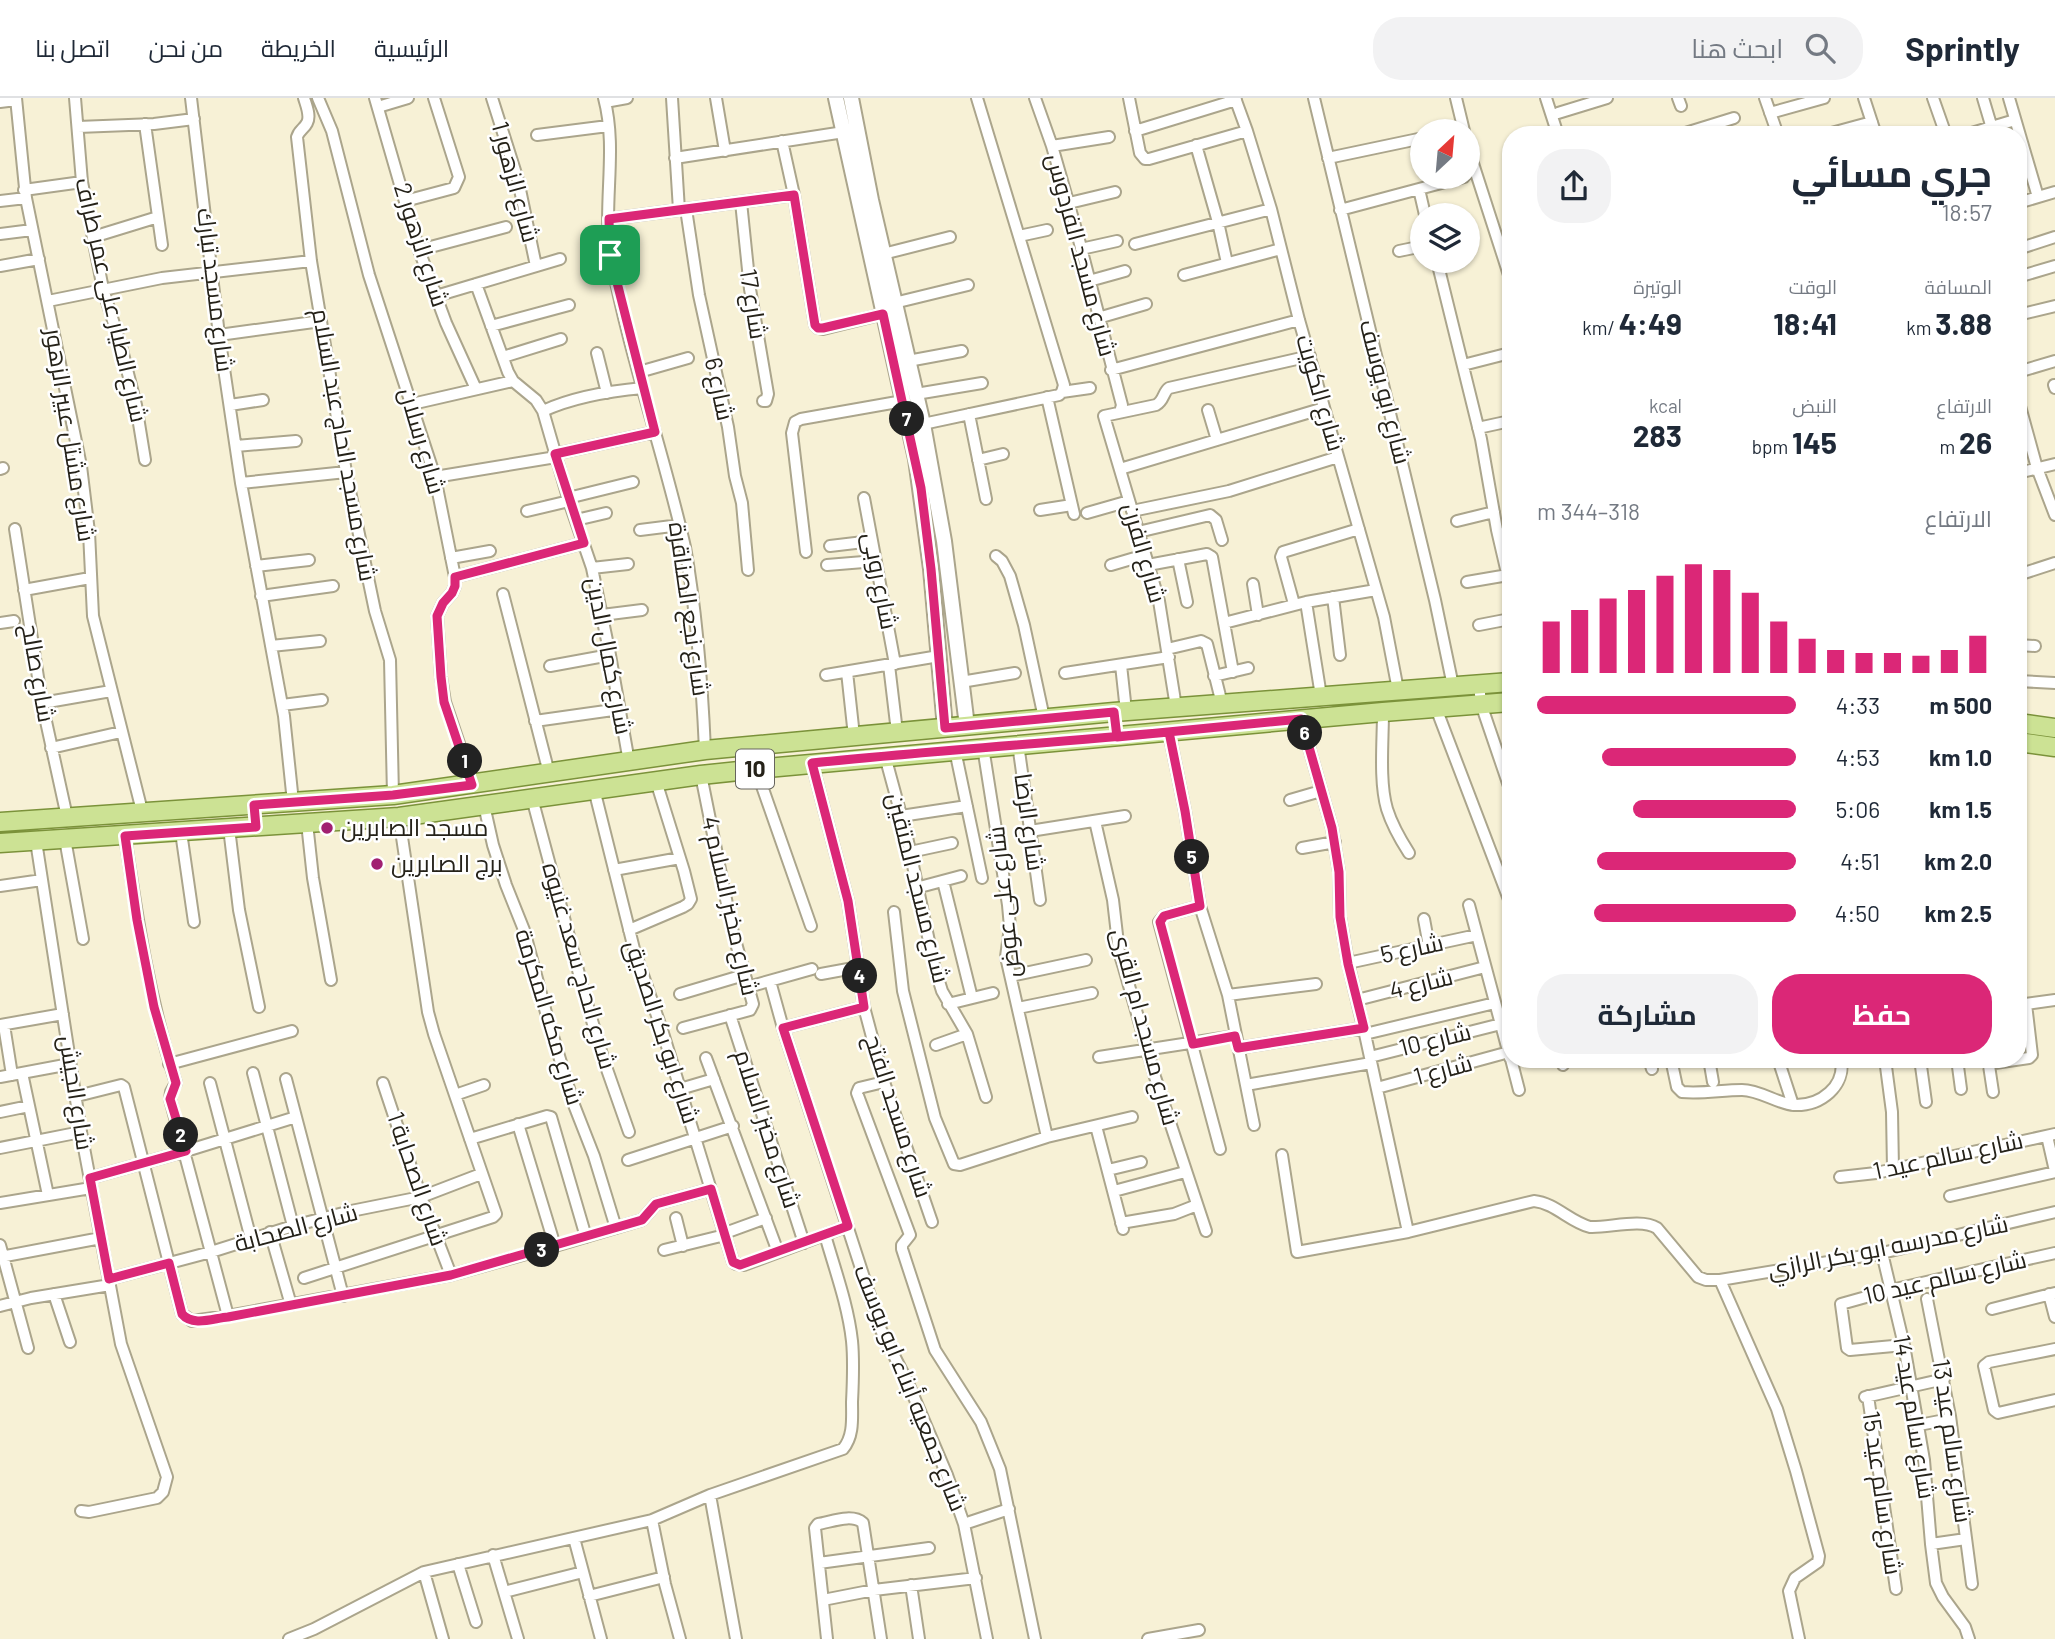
<!DOCTYPE html>
<html lang="ar">
<head>
<meta charset="utf-8">
<style>
	body { margin:0; font-family:Barlow,Cairo,sans-serif; background:#f2f2f3; color:#1f2937; direction:rtl; height:100vh; display:flex; flex-direction:column; font-size:26px; white-space:nowrap }
	* { box-sizing:border-box; margin:0 }
	p { font-size:23px; color:#747a83 }
	.icon { flex:none; width:38px; height:38px; fill:none; stroke:currentColor; stroke-width:2; stroke-linecap:round; stroke-linejoin:round }
	.map { position:relative; flex:1; overflow:hidden; direction:ltr }
	.sheet { position:absolute; left:1502px; top:28px; width:525px; height:942px; display:flex; flex-direction:column; background:#fff; border-radius:28px; box-shadow:0 2px 5px #0004; direction:rtl }
	.sheet>* { flex:none }
	.needle { width:46px; rotate:26deg }
	.tools { position:absolute; left:1410px; top:21px; display:grid; gap:14px }
	.tools a { display:grid; place-items:center; width:70px; height:70px; border-radius:50%; background:#fff; box-shadow:0 2px 5px #0004; font-size:35px }
	.pin { position:absolute; display:grid; place-items:center; width:60px; height:60px; color:#fff; margin:-30px; border-radius:14px; box-shadow:0 4px 10px #0006 }
	.km { position:absolute; width:35px; height:35px; margin:-18px; border-radius:50%; background:#222; color:#fff; font-size:19px; line-height:35px; text-align:center }
	.round { display:grid; place-items:center; flex:none; width:74px; height:74px; border-radius:28px; background:#f2f2f3 }
	.summary { display:flex; align-items:center; justify-content:space-between; height:119px; padding:0 35px }
	h1 { font-size:38px; font-weight:700; line-height:52px }
	.metrics { display:grid; grid-template-columns:repeat(3,1fr); gap:10px; height:119px; padding:7px 35px }
	.metrics div { display:grid; align-content:center }
	.metrics b { font-size:30px; font-weight:700 }
	.metrics small { font-size:19px; font-weight:400 }
	.metrics p { font-size:19px }
	.chart { height:196px; padding:14px 35px }
	.chart p { display:flex; justify-content:space-between }
	.chart svg { width:100%; height:126px; margin-top:7px; stroke:#db2777; stroke-width:6 }
	.cta { display:flex; gap:14px; margin-top:auto; padding:14px 35px }
	.cta a { flex:1; height:80px; border-radius:28px; background:#db2777; color:#fff; font-size:28px; font-weight:700; line-height:80px; text-align:center }
	.cta a+a { background:#f2f2f3; color:#1f2937 }
	ul { padding:0 35px; list-style:none; font-size:23px }
	li { display:grid; grid-template-columns:112px 84px 1fr; align-items:center; height:52px }
	li i { height:18px; border-radius:9px; background:#db2777 }
	header { display:flex; align-items:center; gap:42px; box-sizing:border-box; height:98px; padding:0 35px; background:#fff; border-bottom:2px solid #e0e1e3 }
	header strong { font-size:33px }
	nav { display:flex; gap:38px; margin-inline-start:auto; font-size:24px }
	.search { width:490px; height:63px; background:#f2f2f3; display:flex; align-items:center; gap:18px; box-sizing:border-box; padding:0 24px; border-radius:28px; color:#747a83; font-size:26px }
	.map>svg:first-child { display:block }
	.lines { fill:none; stroke-linecap:round; stroke-linejoin:round }
	.minor-casing { stroke:#aba58c; stroke-width:14 }
	.tertiary-casing { stroke:#aba58c; stroke-width:18 }
	.primary-casing { stroke:#7b923a; stroke-width:21 }
	.minor { stroke:#fff; stroke-width:10 }
	.tertiary { stroke:#fff; stroke-width:14 }
	.primary { stroke:#cce294; stroke-width:18 }
	.route-casing { stroke:#fff; stroke-width:14 }
	.route { stroke:#db2777; stroke-width:9 }
	.poi-dot { fill:#a12071; stroke:#fff; stroke-width:2.5 }
	.labels { text-anchor:middle; stroke-width:5; stroke-linejoin:round; paint-order:stroke }
	.shield { fill:#fff; stroke:#66645e; stroke-width:2 }
	.shield-label { font-size:23px; font-weight:bold; fill:#252219 }
	.street-label { font-size:24px; fill:#252219; stroke:#fff }
	.poi-label { font-size:24px; fill:#252219; stroke:#fff; text-anchor:start }
</style>
</head>
<body>
<header>
<strong>Sprintly</strong>
<div class="search"><svg class="icon" aria-label="search" viewBox="0 0 24 24"><circle cx="10" cy="10" r="6"/><path d="M15 15l6 6"/></svg>ابحث هنا</div>
<nav><a>الرئيسية</a><a>الخريطة</a><a>من نحن</a><a>اتصل بنا</a></nav>
</header>
<div class="map">
<svg width="2055" height="1541" viewBox="0 0 2055 1541">
	<rect width="100%" height="100%" fill="#f7f1d6"/>
	<g class="lines">
		<!-- minor casing -->
		<g class="minor-casing">
			<path id="minor" d="M16,0L26,100L81,368L89,434L93,518L142,713
				M75,0L82,84L103,191L121,248L136,307L145,362
				M191,0L219,237L241,385L284,618L293,704
				M304,0C306,7 311,18 307,25C304,31 299,32 297,39L311,163L346,374L375,513L390,562L393,697
				M318,0L332,33L369,177L435,379L455,479V488L452,495L443,505L437,518L441,579L445,604L473,687
				M375,0L419,152L446,225L476,291
				M492,0L518,82L536,168
				M604,0C618,52 602,107 611,159C629,257 663,352 685,449C697,516 702,584 705,652
				M672,0L679,112
				M716,0L725,53
				M977,0L1064,287L1062,294
				M1035,0L1052,48L1079,142L1122,307L1120,314
				M1129,0L1140,55L1145,61H1149L1247,33
				M1235,0L1247,33L1271,111L1299,222L1384,519L1398,592
				M1314,0L1435,502L1453,588
				M1456,0L1464,33
				M1546,0L1558,37
				M1678,0L1681,8
				M1765,0L1778,37
				M1864,0L1876,37
				M1933,0L1946,37
				M1983,0L1994,37
				M2009,0L2038,99
				M0,4L16,2
				M605,4L627,0
				M378,9L408,0
				M1558,15L1607,0
				M1770,15L1824,0
				M145,26L162,147
				M78,29L154,26L194,21
				M1135,33L1236,2
				M537,37L608,28
				M1679,37L1734,20
				M1824,37L1872,24
				M1965,37L2015,22
				M782,43L794,97L815,227L818,230L823,231L883,216
				M1196,47L1218,124L1227,165
				M1052,48L1109,39
				M1468,50L1510,180
				M675,60L844,34
				M1328,60L1423,40
				M1419,91L1425,117
				M24,92L82,84
				M0,103L26,100
				M405,103L454,90L459,79L434,0
				M741,104L750,191L768,296L766,303H763
				M1069,105L1115,94
				M2018,105L2055,94
				M686,111L699,197L728,329L735,378L742,405L748,472
				M1340,112L1464,79
				M609,121L794,97
				M0,136L32,132
				M1019,138L1047,132
				M93,139L158,119
				M1135,146L1271,111
				M1081,151L1117,143
				M2018,151L2055,139
				M419,152L506,129
				M1399,153L1423,148
				M883,156L950,139
				M1437,163L1481,341L1497,432L1510,488
				M0,168L39,161
				M1184,177L1281,151
				M2018,179L2055,168
				M1089,183L1125,173
				M476,186L508,274L513,283L536,302L543,313L569,403L592,470L610,557L629,664
				M436,198L560,161
				M48,203L162,180L311,163
				M894,205L968,187
				M2018,217L2055,208
				M1098,220L1146,206
				M491,228L569,207
				M219,237L321,223
				M597,255L607,295
				M503,259L561,241
				M908,263L962,253
				M1463,267L1510,255
				M1111,272L1299,222
				M639,274L688,260
				M2018,274L2055,263
				M2054,287L2055,290
				M916,296L982,285
				M1047,299L1074,416
				M2018,301L2037,370L2055,417
				M412,306L513,283
				M230,307L263,302
				M1208,312L1217,342
				M543,313C573,299 610,293 643,290
				M969,316L986,401
				M923,326L1059,297L1062,294L1090,290
				M1478,330L1510,323
				M236,348L296,343
				M555,356L655,334
				M978,362L1003,356
				M0,371L3,370
				M1120,371L1324,310
				M2018,375L2055,366
				M435,379L556,359
				M241,385L346,374
				M568,400L633,384
				M864,400L895,566
				M1040,412L1072,407
				M527,413L569,403
				M1132,413L1229,393L1338,359
				M1087,415L1129,403
				M576,422L606,415
				M1457,423L1494,414
				M15,431L42,605L67,719
				M640,432L680,427
				M1138,434L1210,417L1216,422L1222,442
				M830,448L872,443
				M806,454L792,335L795,324L801,321L903,303
				M996,458L1002,463L1010,478L1024,527L1044,620
				M451,460L490,453
				M1178,461L1187,504
				M827,467L876,463
				M1111,467L1145,457
				M1148,467L1207,456L1212,459L1233,574
				M256,468L309,462
				M592,470L628,466
				M2018,477L2055,465
				M455,479L584,445
				M1467,484L1508,477
				M1253,486L1258,517
				M24,492L90,480
				M503,496L549,675
				M261,498L333,488
				M1333,499L1340,557
				M1306,504L1321,598
				M1294,506L1281,459L1283,454L1359,431
				M602,517L642,512
				M0,525L14,523
				M1224,525L1306,504L1376,492
				M1479,527L1510,521
				M2018,547L2035,548
				M271,548L320,543
				M1167,551L1201,543L1207,546L1222,606
				M889,567L897,634
				M1121,567L1126,613
				M550,568L610,557
				M847,574L854,638
				M1065,575L1169,559
				M826,577L939,558
				M1214,578L1248,570
				M2018,583L2055,585
				M961,584L1015,575
				M1479,586L1481,606L1510,691
				M42,605L111,593
				M282,607L322,602
				M1176,609L1159,503L1104,318L1156,307C1164,303 1163,294 1169,290L1310,258
				M1436,610L1510,804
				M1383,614C1383,643 1379,684 1387,711C1392,727 1400,741 1409,755
				M1301,621L1332,730L1339,774L1340,819L1348,865L1365,936L1408,1134
				M535,623L620,611
				M1169,634L1185,713L1200,808L1228,897L1254,1027
				M1018,646L1040,802
				M983,649L1008,807L1010,829L1006,859L1047,1039
				M51,650L121,634
				M955,652L982,780
				M885,658L907,739L934,867L942,893L967,936L986,999
				M812,665L848,803L864,909L884,984L932,1124
				M756,671L811,828
				M594,691L634,851L663,935L733,1164L736,1166L744,1167L848,1128
				M532,700L586,902L603,960L629,1034
				M1290,702L1321,693
				M484,707L493,747L506,787L524,832L548,922L574,1007L594,1058L616,1130
				M901,718L967,708
				M1095,723L1113,802L1119,854L1124,870L1155,979L1206,1133
				M307,725L313,780L331,882
				M229,730L239,812L259,909
				M1030,733L1125,718
				M181,734L194,824
				M125,738C137,821 150,904 176,985L171,994L170,1001L228,1218
				M65,741L83,841
				M36,743L81,1034L121,1246L167,1379L163,1394L157,1400L89,1414L81,1413
				M1302,750L1335,744
				M910,754L952,745
				M614,772L680,760
				M943,783L972,900
				M0,788L42,782
				M916,790L961,778
				M1469,807L1510,960
				M1200,808L1164,818L1159,824L1220,1051
				M894,814L903,893L935,1020L954,1066L960,1067L1047,1039L1132,1019
				M1424,821L1429,848
				M629,832L683,809L688,806L691,801L684,773L656,683
				M1348,865L1477,837
				M821,876L859,869
				M1011,878L1086,862
				M770,883L783,930L881,1232L908,1285L947,1377L964,1426L987,1541
				M748,889L812,871
				M680,896L744,877
				M1228,897L1316,886
				M1357,902L1485,869
				M948,906L993,895
				M2018,907L2055,902
				M1018,910L1092,895
				M730,917L804,1145
				M0,927L63,916
				M4,927L12,977
				M683,930L750,912L753,906L732,831L701,677
				M783,930L864,909
				M1365,936L1495,905
				M936,947L967,936
				M1238,950L1364,930
				M1099,959L1235,938
				M1370,959L1501,926
				M706,960L778,1154
				M1511,961L1519,992
				M1561,961L1563,967
				M1605,961V962
				M1649,961L1652,971
				M1671,961L1677,989L1682,994C1702,996 1722,992 1742,992C1760,992 1778,1006 1794,1007C1821,1008 1846,988 1841,961
				M1709,961L1713,984
				M1778,961L1793,1007
				M1885,961L1892,1014L1893,1071
				M1920,961L1926,1004
				M1957,961L1961,991
				M1988,961L1993,994
				M169,966L292,933
				M1988,966L2029,960L2032,957L2026,906
				M22,975L48,1097
				M253,975L293,1128
				M0,979L70,966
				M286,981L343,1198
				M884,984L859,990L857,995L910,1137L902,1147V1151L935,1252L981,1324L1000,1371L1035,1541
				M210,985L251,1141
				M383,985L421,1099L451,1177
				M1246,987L1371,965
				M1377,990L1509,954
				M680,991L714,981
				M455,997L484,987
				M77,998L121,987L124,989L182,1216L192,1223L228,1218L451,1177L555,1148L642,1122L656,1106L711,1091
				M0,1014L29,1008
				M518,1026L555,1148
				M1096,1028L1123,1131
				M2047,1038L2055,1073
				M470,1041L547,1018L551,1019L586,1139
				M0,1050L81,1034
				M1282,1057L1297,1154L1408,1134L1534,1103C1555,1105 1570,1124 1590,1129C1609,1130 1641,1120 1657,1130L1698,1179L1706,1182H1720L1882,1155L2055,1114
				M628,1062L733,1028
				M1108,1072L1141,1064
				M1840,1079L1876,1075L2055,1036
				M90,1080L186,1053L296,1019
				M1114,1093L1185,1074
				M1950,1098L2055,1074
				M0,1105L91,1090
				M676,1120L683,1148
				M1121,1125L1174,1116L1197,1107
				M270,1134L291,1207
				M725,1135L766,1120
				M0,1147L28,1250
				M664,1152L725,1137
				M1882,1155L1904,1247L1924,1362L1931,1446L1936,1485L1943,1499L1965,1529L1969,1541
				M0,1159L101,1140
				M304,1180L493,1119L496,1116L434,936L428,914L399,719
				M109,1181L211,1154L293,1128L351,1113L421,1099L481,1076
				M1720,1182L1777,1311L1796,1373L1819,1458L1818,1464L1795,1480L1789,1493L1799,1541
				M54,1196L70,1244
				M2049,1196L2055,1219
				M1927,1201L1950,1318L1972,1486
				M0,1208L31,1200L110,1187
				M1992,1211L2055,1195
				M1904,1247L1850,1252L1847,1250L1841,1206L1891,1192L2055,1155
				M2055,1251L1989,1264L1984,1268L1994,1312L1998,1315L2055,1302
				M1868,1298L1896,1491
				M1865,1299L1944,1281
				M1919,1327L1950,1321
				M710,1397L736,1541
				M652,1422L665,1486L680,1541
				M964,1426L1009,1411
				M574,1440L601,1541
				M1931,1446L1966,1441
				M493,1457L518,1541
				M819,1465L929,1450
				M458,1466L476,1524
				M424,1474L443,1541
				M911,1487L919,1541
				M504,1494L583,1474
				M589,1498L664,1479
				M823,1502L874,1492L976,1480
				M289,1541L314,1531L424,1474L652,1422L710,1397L843,1351C854,1338 852,1320 852,1304C853,1284 854,1263 852,1243C848,1207 835,1172 825,1137
				M827,1541L815,1430L818,1426C831,1424 852,1415 863,1425L881,1541
				M1148,1541L1199,1532"/>
		</g>
		<!-- tertiary casing -->
		<g class="tertiary-casing">
			<path id="tertiary" d="M836,0L916,361L931,471L945,630
				M851,0L871,102L923,326L944,443L967,628"/>
		</g>
		<!-- primary casing -->
		<g class="primary-casing">
			<path id="primary" d="M2018,625L2055,630
				M2018,644L2055,649
				M0,724L393,697L705,652L1114,614L1510,584
				M0,745L399,719L701,677L767,670L1383,614L1510,604"/>
		</g>
		<!-- minor -->
		<use href="#minor" class="minor"/>
		<!-- tertiary -->
		<use href="#tertiary" class="tertiary"/>
		<!-- primary -->
		<use href="#primary" class="primary"/>
	</g>
	<g class="lines">
		<!-- route casing -->
		<g class="route-casing">
			<path id="route" d="M610,157L655,334L555,356L584,445L455,479V488L452,495L443,505L437,518L441,579L444,604L472,687L393,697L254,707L256,729L125,738L137,822L154,909L176,985L170,1001L186,1053L90,1080L109,1181L169,1165L182,1216C193,1229 214,1220 228,1219L451,1177L642,1122L656,1106L711,1091L733,1164L740,1167L848,1128L783,930L864,909L848,803L812,665C931,653 1050,645 1169,634L1185,713L1200,808L1164,818L1160,824L1193,946L1235,938L1238,950L1364,930L1348,866L1340,819L1339,774L1332,730L1301,621L1117,639L1114,614L945,630L931,471L921,390L883,216L823,230H818L815,227L794,97L609,121L610,157"/>
		</g>
		<!-- route -->
		<use href="#route" class="route"/>
	</g>
	<!-- markers -->
	<g class="poi-dot">
		<circle cx="327" cy="730" r="7"/>
		<circle cx="377" cy="766" r="7"/>
	</g>
	<g class="labels">
		<!-- shield labels -->
		<rect class="shield" x="736" y="651.5" width="38" height="39" rx="5"/>
		<g class="shield-label">
			<text x="755" y="679">10</text>
		</g>
		<!-- street labels -->
		<g class="street-label">
			<text transform="translate(515 84) rotate(75)" y="8">شارع الزهور 1</text>
			<text transform="translate(421 147) rotate(72)" y="8">شارع الزهور 2</text>
			<text transform="translate(1081 157) rotate(75)" y="8">شارع مسجد الفردوس</text>
			<text transform="translate(215 192) rotate(83)" y="8">شارع مسجد تبارك</text>
			<text transform="translate(111 202) rotate(77)" y="8">شارع الطيار على عمر طراف</text>
			<text transform="translate(753 206) rotate(81)" y="8">شارع 17</text>
			<text transform="translate(719 291) rotate(78)" y="8">شارع 6</text>
			<text transform="translate(1385 294) rotate(76)" y="8">شارع ابو يوسف</text>
			<text transform="translate(1320 295) rotate(74)" y="8">شارع الكويت</text>
			<text transform="translate(70 337) rotate(81)" y="8">شارع مشتل عبير الزهور</text>
			<text transform="translate(422 343) rotate(74)" y="8">شارع رسلان</text>
			<text transform="translate(344 347) rotate(80)" y="8">شارع مسجد الحاج عبد السلام</text>
			<text transform="translate(1144 455) rotate(74)" y="8">شارع الفرن</text>
			<text transform="translate(880 483) rotate(79)" y="8">شارع روبى</text>
			<text transform="translate(689 511) rotate(82)" y="8">شارع نجع الصناقرة</text>
			<text transform="translate(609 558) rotate(79)" y="8">شارع كمال الدين</text>
			<text transform="translate(38 575) rotate(80)" y="8">شارع صالح</text>
			<text transform="translate(1029 724) rotate(82)" y="8">شارع الرضا</text>
			<text transform="translate(918 790) rotate(76)" y="8">شارع مسجد المتقين</text>
			<text transform="translate(1004 804) rotate(-96)" y="8">شارع على عوض</text>
			<text transform="translate(730 808) rotate(77)" y="8">شارع مخبز السلام 4</text>
			<text transform="translate(1412 851) rotate(-12)" y="8">شارع 5</text>
			<text transform="translate(579 868) rotate(74)" y="8">شارع الحاج سعد غنيوه</text>
			<text transform="translate(1421 886) rotate(-14)" y="8">شارع 4</text>
			<text transform="translate(549 919) rotate(73)" y="8">شارع مكه المكرمة</text>
			<text transform="translate(1145 929) rotate(75)" y="8">شارع مسجد ام القرى</text>
			<text transform="translate(662 934) rotate(72)" y="8">شارع ابو بكر الصديق</text>
			<text transform="translate(1435 942) rotate(-14)" y="8">شارع 10</text>
			<text transform="translate(1443 972) rotate(-15)" y="8">شارع 1</text>
			<text transform="translate(76 995) rotate(81)" y="8">شارع الجيش</text>
			<text transform="translate(898 1018) rotate(72)" y="8">شارع مسجد الفتح</text>
			<text transform="translate(767 1031) rotate(72)" y="8">شارع مخبز السلام</text>
			<text transform="translate(1948 1058) rotate(-12)" y="8">شارع سالم عيد 1</text>
			<text transform="translate(417 1081) rotate(71)" y="8">شارع الصحابة 1</text>
			<text transform="translate(296 1130) rotate(-15)" y="8">شارع الصحابة</text>
			<text transform="translate(1888 1149) rotate(-11)" y="8">شارع مدرسه ابو بكر الرازي</text>
			<text transform="translate(1945 1180) rotate(-13)" y="8">شارع سالم عيد 10</text>
			<text transform="translate(910 1290) rotate(68)" y="8">شارع جمعيه أبناء ابو يوسف</text>
			<text transform="translate(1914 1319) rotate(81)" y="8">شارع سالم عيد 14</text>
			<text transform="translate(1952 1343) rotate(82)" y="8">شارع سالم عيد 13</text>
			<text transform="translate(1882 1395) rotate(82)" y="8">شارع سالم عيد 15</text>
		</g>
		<!-- poi labels -->
		<g class="poi-label">
			<text x="341" y="738">مسجد الصابرين</text>
			<text x="391" y="774">برج الصابرين</text>
		</g>
	</g>
</svg>
<div class="tools">
<a><svg class="needle" viewBox="-14 -14 28 28"><path d="M0-13l5 13h-10z" fill="#e53935"/><path d="M0 13l5-13h-10z" fill="#747a83"/></svg></a>
<a><svg class="icon" aria-label="layers" viewBox="0 0 24 24"><path d="M12 4l9 5-9 5-9-5zM3 14l9 5 9-5"/></svg></a>
</div>
<div class="pin" style="left:610px;top:157px;background:#1e9e55"><svg class="icon" aria-label="arrive" viewBox="0 0 24 24"><path d="M6 21V4h12l-3 4 3 4H6"/></svg></div>
<b class="km" style="left:465px;top:663px">1</b>
<b class="km" style="left:181px;top:1037px">2</b>
<b class="km" style="left:542px;top:1152px">3</b>
<b class="km" style="left:860px;top:878px">4</b>
<b class="km" style="left:1192px;top:759px">5</b>
<b class="km" style="left:1305px;top:635px">6</b>
<b class="km" style="left:907px;top:321px">7</b>
<section class="sheet">
<div class="summary"><div><h1>جري مسائي</h1><p>18:57</p></div><a class="round"><svg class="icon" aria-label="share" viewBox="0 0 24 24"><path d="M12 15V3M7 8l5-5 5 5M5 13v7h14v-7"/></svg></a></div>
<div class="metrics">
<div><p>المسافة</p><b>3.88<small> km</small></b></div>
<div><p>الوقت</p><b>18:41</b></div>
<div><p>الوتيرة</p><b>4:49<small> /km</small></b></div>
</div>
<div class="metrics">
<div><p>الارتفاع</p><b>26<small> m</small></b></div>
<div><p>النبض</p><b>145<small> bpm</small></b></div>
<div><p>kcal</p><b>283</b></div>
</div>
<div class="chart"><p><span>الارتفاع</span>318–344 m</p>
<svg viewBox="0 0 160 44" preserveAspectRatio="none"><path d="M5 44V26M15 44V22M25 44V18M35 44V15M45 44V10M55 44V6M65 44V8M75 44V16M85 44V26M95 44V32M105 44V36M115 44V37M125 44V37M135 44V38M145 44V36M155 44V31"/></svg>
</div>
<ul>
<li><b>500 m</b>4:33<i style="width:100%"></i></li>
<li><b>1.0 km</b>4:53<i style="width:75%"></i></li>
<li><b>1.5 km</b>5:06<i style="width:63%"></i></li>
<li><b>2.0 km</b>4:51<i style="width:77%"></i></li>
<li><b>2.5 km</b>4:50<i style="width:78%"></i></li>
</ul>
<div class="cta"><a>حفظ</a><a>مشاركة</a></div>
</section>
</div>
</body>
</html>
